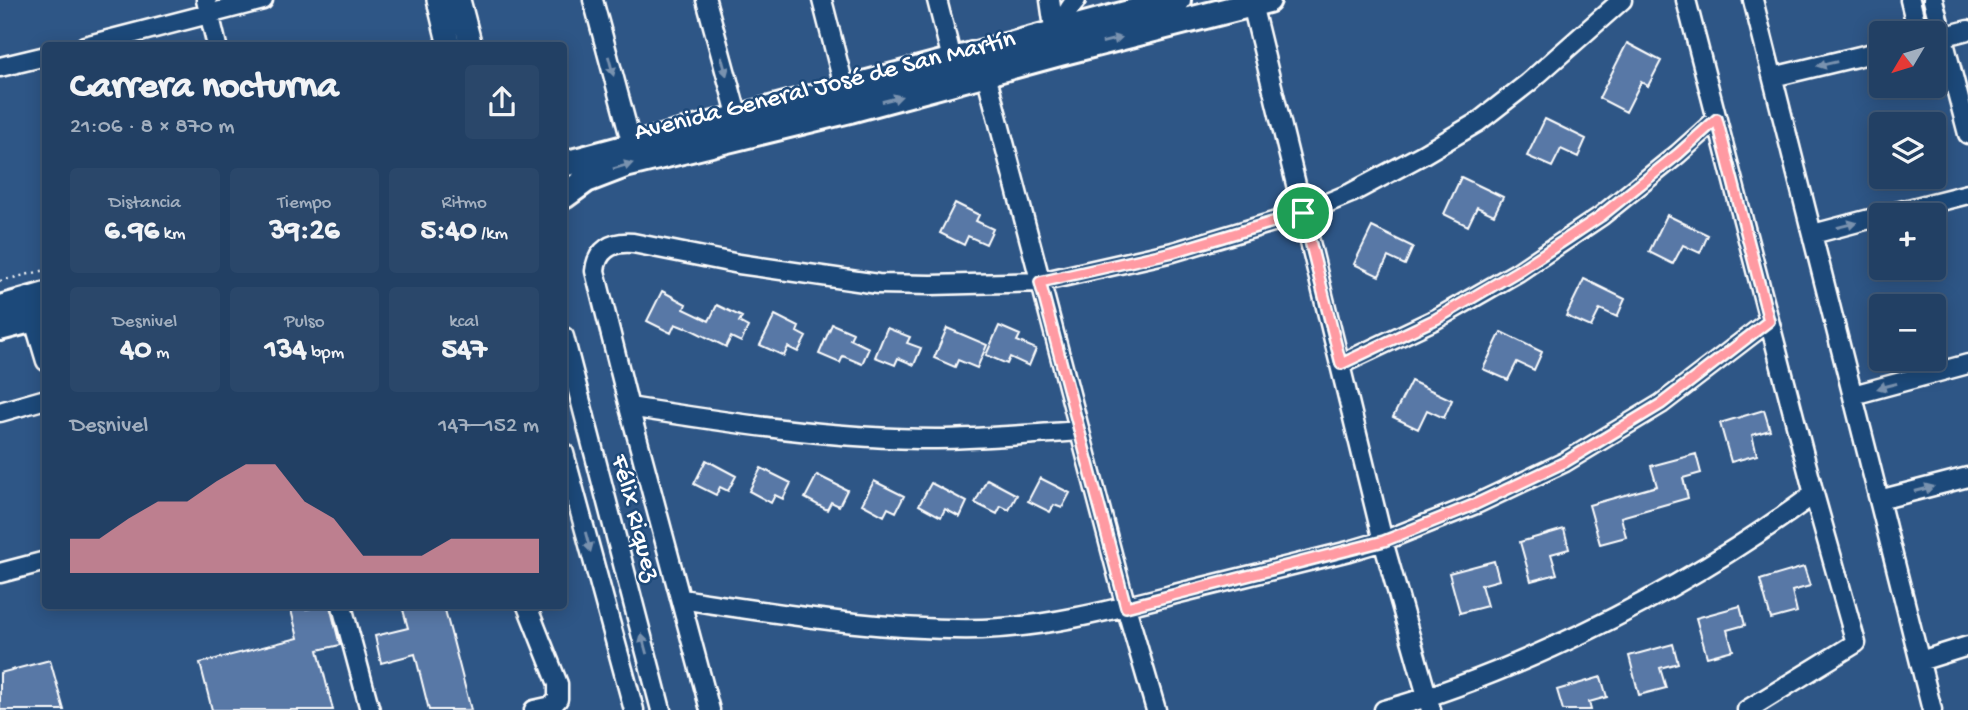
<!DOCTYPE html>
<html lang="es">
<head>
<meta charset="utf-8">
<style>
	body { margin:0; font-family:"Gochi Hand",sans-serif; background:#2a476a; color:#f1f3f6; height:100vh; display:flex; flex-direction:column; font-size:26px; white-space:nowrap }
	* { box-sizing:border-box; margin:0 }
	p { font-size:23px; color:#a2afbf }
	.icon { flex:none; width:38px; height:38px; fill:none; stroke:currentColor; stroke-width:2; stroke-linecap:round; stroke-linejoin:round }
	.map { position:relative; flex:1; overflow:hidden }
	.panel { position:absolute; left:42px; top:42px; width:525px; height:567px; display:flex; flex-direction:column; background:#224064; border-radius:7px; box-shadow:0 4px 18px #0003,0 0 0 2px #3f5978 }
	.panel>* { flex:none }
	.needle { width:46px; rotate:232deg }
	.tools { position:absolute; left:1869px; top:21px; display:grid; gap:14px }
	.tools a { display:grid; place-items:center; width:77px; height:77px; border-radius:7px; background:#224064; box-shadow:0 4px 18px #0003,0 0 0 2px #3f5978; font-size:35px }
	.pin { position:absolute; display:grid; place-items:center; width:60px; height:60px; color:#fff; margin:-30px; border:4px solid #fff; border-radius:50%; box-shadow:0 2px 7px #0007 }
	.round { display:grid; place-items:center; flex:none; width:74px; height:74px; border-radius:7px; background:#2a476a }
	.summary { display:flex; align-items:center; justify-content:space-between; height:119px; padding:0 28px }
	h1 { font-size:38px; font-weight:700; line-height:52px }
	.stats { display:grid; grid-template-columns:repeat(3,1fr); gap:10px; height:119px; padding:7px 28px }
	.stats div { display:grid; align-content:center; border-radius:7px; background:#2a476a; text-align:center }
	.stats b { font-size:30px; font-weight:700 }
	.stats small { font-size:19px; font-weight:400 }
	.stats p { font-size:19px }
	.chart { height:196px; padding:14px 28px }
	.chart p { display:flex; justify-content:space-between }
	.chart svg { width:100%; height:126px; margin-top:7px; fill:#ff9aa2; opacity:.7 }
	.map>svg:first-child { display:block }
	.building { fill:#5878a6; stroke:#fff; stroke-width:2 }
	.lines { fill:none; stroke-linecap:round; stroke-linejoin:round }
	.minor-casing { stroke:#fff; stroke-width:23 }
	.major-casing { stroke:#fff; stroke-width:26 }
	.highway-casing { stroke:#fff; stroke-width:30 }
	.path { stroke:#fff; stroke-width:2.5; stroke-dasharray:2 5; stroke-linecap:butt }
	.minor { stroke:#1f4a7a; stroke-width:18 }
	.major { stroke:#1f4a7a; stroke-width:21 }
	.highway { stroke:#1f4a7a; stroke-width:24 }
	.oneway { fill:#7992af }
	.route-casing { stroke:#fff; stroke-width:14 }
	.route { stroke:#ff9aa2; stroke-width:9 }
	.labels { text-anchor:middle; stroke-width:5; stroke-linejoin:round; paint-order:stroke }
	.street-label { font-size:26px; fill:#fff; stroke:#1f4a7a }
</style>
</head>
<body>
<div class="map">
<svg width="1968" height="710" viewBox="0 0 1968 710">
	<rect width="100%" height="100%" fill="#2e5686"/>
	<filter id="ink" filterUnits="userSpaceOnUse"><feTurbulence type="fractalNoise" baseFrequency=".0143" numOctaves="2"/><feDisplacementMap in="SourceGraphic" scale="14" xChannelSelector="R" yChannelSelector="G"/><feConvolveMatrix kernelMatrix="1 2 1 2 8 2 1 2 1" color-interpolation-filters="sRGB"/></filter>
	<g filter="url(#ink)">
		<!-- building -->
		<path class="building" d="M1627,43L1661,61L1648,86L1641,82L1626,112L1599,98Z
			M1545,119L1586,139L1578,157L1561,149L1552,167L1527,156Z
			M1461,177L1503,197L1494,215L1477,207L1468,226L1444,214Z
			M955,203L979,215L976,221L993,229L986,244L968,236L964,245L940,233Z
			M1667,215L1708,235L1700,253L1683,245L1673,264L1649,252Z
			M1372,227L1413,247L1405,265L1388,257L1379,276L1354,264Z
			M1584,279L1625,299L1617,317L1600,309L1591,327L1566,316Z
			M662,291L686,304L684,309L709,321L717,305L742,317L739,322L748,327L741,342L731,337L726,347L686,327L685,328L675,324L671,333L647,321Z
			M775,315L799,327L797,332L806,337L798,352L788,347L784,356L760,345Z
			M832,324L853,333L850,339L869,348L862,364L843,356L840,363L819,354Z
			M999,326L1020,335L1017,341L1036,349L1029,366L1010,357L1007,364L986,355Z
			M887,328L910,337L907,343L921,348L914,365L898,358L895,365L875,357Z
			M947,328L987,345L977,368L958,360L955,367L934,358Z
			M1501,332L1542,352L1534,370L1517,362L1508,380L1483,369Z
			M1411,381L1452,400L1444,418L1427,410L1418,429L1393,417Z
			M1764,410L1770,430L1752,435L1757,455L1731,462L1720,423Z
			M1696,454L1701,473L1683,478L1688,498L1621,517L1626,537L1600,544L1589,505L1657,486L1651,466Z
			M706,460L736,476L728,491L720,487L716,495L694,484Z
			M761,468L791,483L783,499L775,495L771,503L749,491Z
			M817,475L847,490L839,506L831,502L827,510L805,498Z
			M1040,478L1070,493L1062,508L1054,505L1050,512L1028,501Z
			M987,479L1017,495L1009,510L1001,506L997,514L975,503Z
			M874,481L904,496L896,512L888,508L884,516L862,504Z
			M931,483L967,502L960,517L945,509L941,517L919,505Z
			M1564,529L1569,549L1551,554L1557,574L1531,581L1520,542Z
			M1494,561L1499,580L1481,585L1487,606L1460,613L1449,573Z
			M1804,567L1810,586L1792,591L1797,612L1771,619L1760,580Z
			M290,606H305L306,609L322,606H330L340,645L318,650L333,710H212L200,663L298,638Z
			M402,606H444L471,710H429L415,654L381,663L375,636L408,628Z
			M1740,606L1745,625L1727,630L1733,650L1707,657L1696,618Z
			M1673,644L1678,663L1660,668L1666,688L1639,695L1629,656Z
			M50,660L64,710H0V673Z
			M1601,677L1607,697L1589,702L1591,710H1563L1557,690Z"/>
		<g class="lines">
			<!-- minor casing -->
			<g class="minor-casing">
				<path id="minor" d="M206,0L217,46
					M593,0L632,145
					M706,0L738,118L739,129
					M822,0L847,98
					M937,0L955,71
					M1050,0L1055,35
					M1251,0L1383,541L1431,710
					M1686,0L1814,494L1856,643L1747,710
					M1753,0L1932,710
					M1910,0L1918,33
					M1933,0L1968,134
					M1050,37C1061,27 1066,11 1076,0
					M1934,39L1968,30
					M85,46L263,0
					M0,67L46,56
					M986,74L1126,607L1156,710
					M1773,77L1881,51
					M1885,215L1968,194
					M1813,234L1881,216
					M31,311L46,361
					M564,337L661,710
					M1341,364L1436,319L1518,272L1601,216L1678,154L1717,119
					M1853,395L1968,364
					M629,407C731,423 833,439 936,439C984,439 1032,434 1080,431
					M0,412L46,399
					M564,453L634,710
					M1879,500L1968,477
					M0,573L46,561
					M681,599C781,614 881,631 982,629C1047,627 1112,610 1175,594C1233,580 1291,565 1349,551L1383,541L1476,504L1565,462L1661,404L1769,321
					M342,606L370,710
					M527,606L558,684V699L552,706L534,710
					M1920,661L1968,646
					M710,710L629,407L595,271C597,250 612,241 633,243L739,264L878,284L931,285L1040,282L1173,252L1303,213L1351,193L1422,155L1478,122L1528,83L1622,0
					M1384,710C1442,694 1498,672 1553,647C1648,604 1730,556 1814,494"/>
			</g>
			<!-- major casing -->
			<g class="major-casing">
				<path id="major" d="M438,0L449,46
					M459,0L471,46"/>
			</g>
			<!-- highway casing -->
			<g class="highway-casing">
				<path id="highway" d="M564,164L1178,0
					M564,196L586,180L625,165L850,110L1060,53L1268,0
					M0,308L46,295
					M0,328L46,316"/>
			</g>
			<!-- path -->
			<path class="path" d="M0,281L46,270"/>
			<!-- minor -->
			<use href="#minor" class="minor"/>
			<!-- major -->
			<use href="#major" class="major"/>
			<!-- highway -->
			<use href="#highway" class="highway"/>
		</g>
		<!-- one-way arrows -->
		<defs><path id="oneway-solid" d="M-6-.8H1V-3.2L6.5 0L1 3.2V.8H-6Z" transform="scale(1.75)"/></defs>
		<g class="oneway">
			<use href="#oneway-solid" transform="translate(1112 40) rotate(-14)"/>
			<use href="#oneway-solid" transform="translate(1827 64) rotate(167)"/>
			<use href="#oneway-solid" transform="translate(611 66) rotate(75)"/>
			<use href="#oneway-solid" transform="translate(724 66) rotate(75)"/>
			<use href="#oneway-solid" transform="translate(892 99) rotate(-15)"/>
			<use href="#oneway-solid" transform="translate(623 166) rotate(-16)"/>
			<use href="#oneway-solid" transform="translate(1847 225) rotate(-14)"/>
			<use href="#oneway-solid" transform="translate(1887 386) rotate(165)"/>
			<use href="#oneway-solid" transform="translate(1924 489) rotate(-15)"/>
			<use href="#oneway-solid" transform="translate(588 542) rotate(75)"/>
			<use href="#oneway-solid" transform="translate(644 644) rotate(-105)"/>
		</g>
	</g>
	<g class="lines" filter="url(#ink)">
		<!-- route casing -->
		<g class="route-casing">
			<path id="route" d="M1717,119L1769,321L1661,404L1565,462L1476,504L1384,541L1126,607L1040,282L1173,252L1303,213L1341,364L1436,319L1518,271L1601,216L1678,154Z"/>
		</g>
		<!-- route -->
		<use href="#route" class="route"/>
	</g>
	<g class="labels">
		<!-- street labels -->
		<g class="street-label">
			<text transform="translate(824 83) rotate(-14)" y="9">Avenida General José de San Martín</text>
			<text transform="translate(638 517) rotate(75)" y="9">Félix Riquez</text>
		</g>
	</g>
</svg>
<div class="tools">
<a><svg class="needle" viewBox="-14 -14 28 28"><path d="M0-13l5 13h-10z" fill="#e53935"/><path d="M0 13l5-13h-10z" fill="#a2afbf"/></svg></a>
<a><svg class="icon" aria-label="layers" viewBox="0 0 24 24"><path d="M12 4l9 5-9 5-9-5zM3 14l9 5 9-5"/></svg></a>
<a>+</a>
<a>−</a>
</div>
<div class="pin" style="left:1303px;top:213px;background:#1e9e55"><svg class="icon" aria-label="arrive" viewBox="0 0 24 24"><path d="M6 21V4h12l-3 4 3 4H6"/></svg></div>
<section class="panel">
<div class="summary"><div><h1>Carrera nocturna</h1><p>21:06 · 8 × 870 m</p></div><a class="round"><svg class="icon" aria-label="share" viewBox="0 0 24 24"><path d="M12 15V3M7 8l5-5 5 5M5 13v7h14v-7"/></svg></a></div>
<div class="stats">
<div><p>Distancia</p><b>6.96<small> km</small></b></div>
<div><p>Tiempo</p><b>39:26</b></div>
<div><p>Ritmo</p><b>5:40<small> /km</small></b></div>
</div>
<div class="stats">
<div><p>Desnivel</p><b>40<small> m</small></b></div>
<div><p>Pulso</p><b>134<small> bpm</small></b></div>
<div><p>kcal</p><b>547</b></div>
</div>
<div class="chart"><p><span>Desnivel</span>147–152 m</p>
<svg viewBox="0 0 160 44" preserveAspectRatio="none"><path d="M0 44V32L10 32L20 25L30 19L40 19L50 12L60 6L70 6L80 19L90 25L100 38L110 38L120 38L130 32L140 32L150 32L160 32V44z"/></svg>
</div>
</section>
</div>
</body>
</html>
